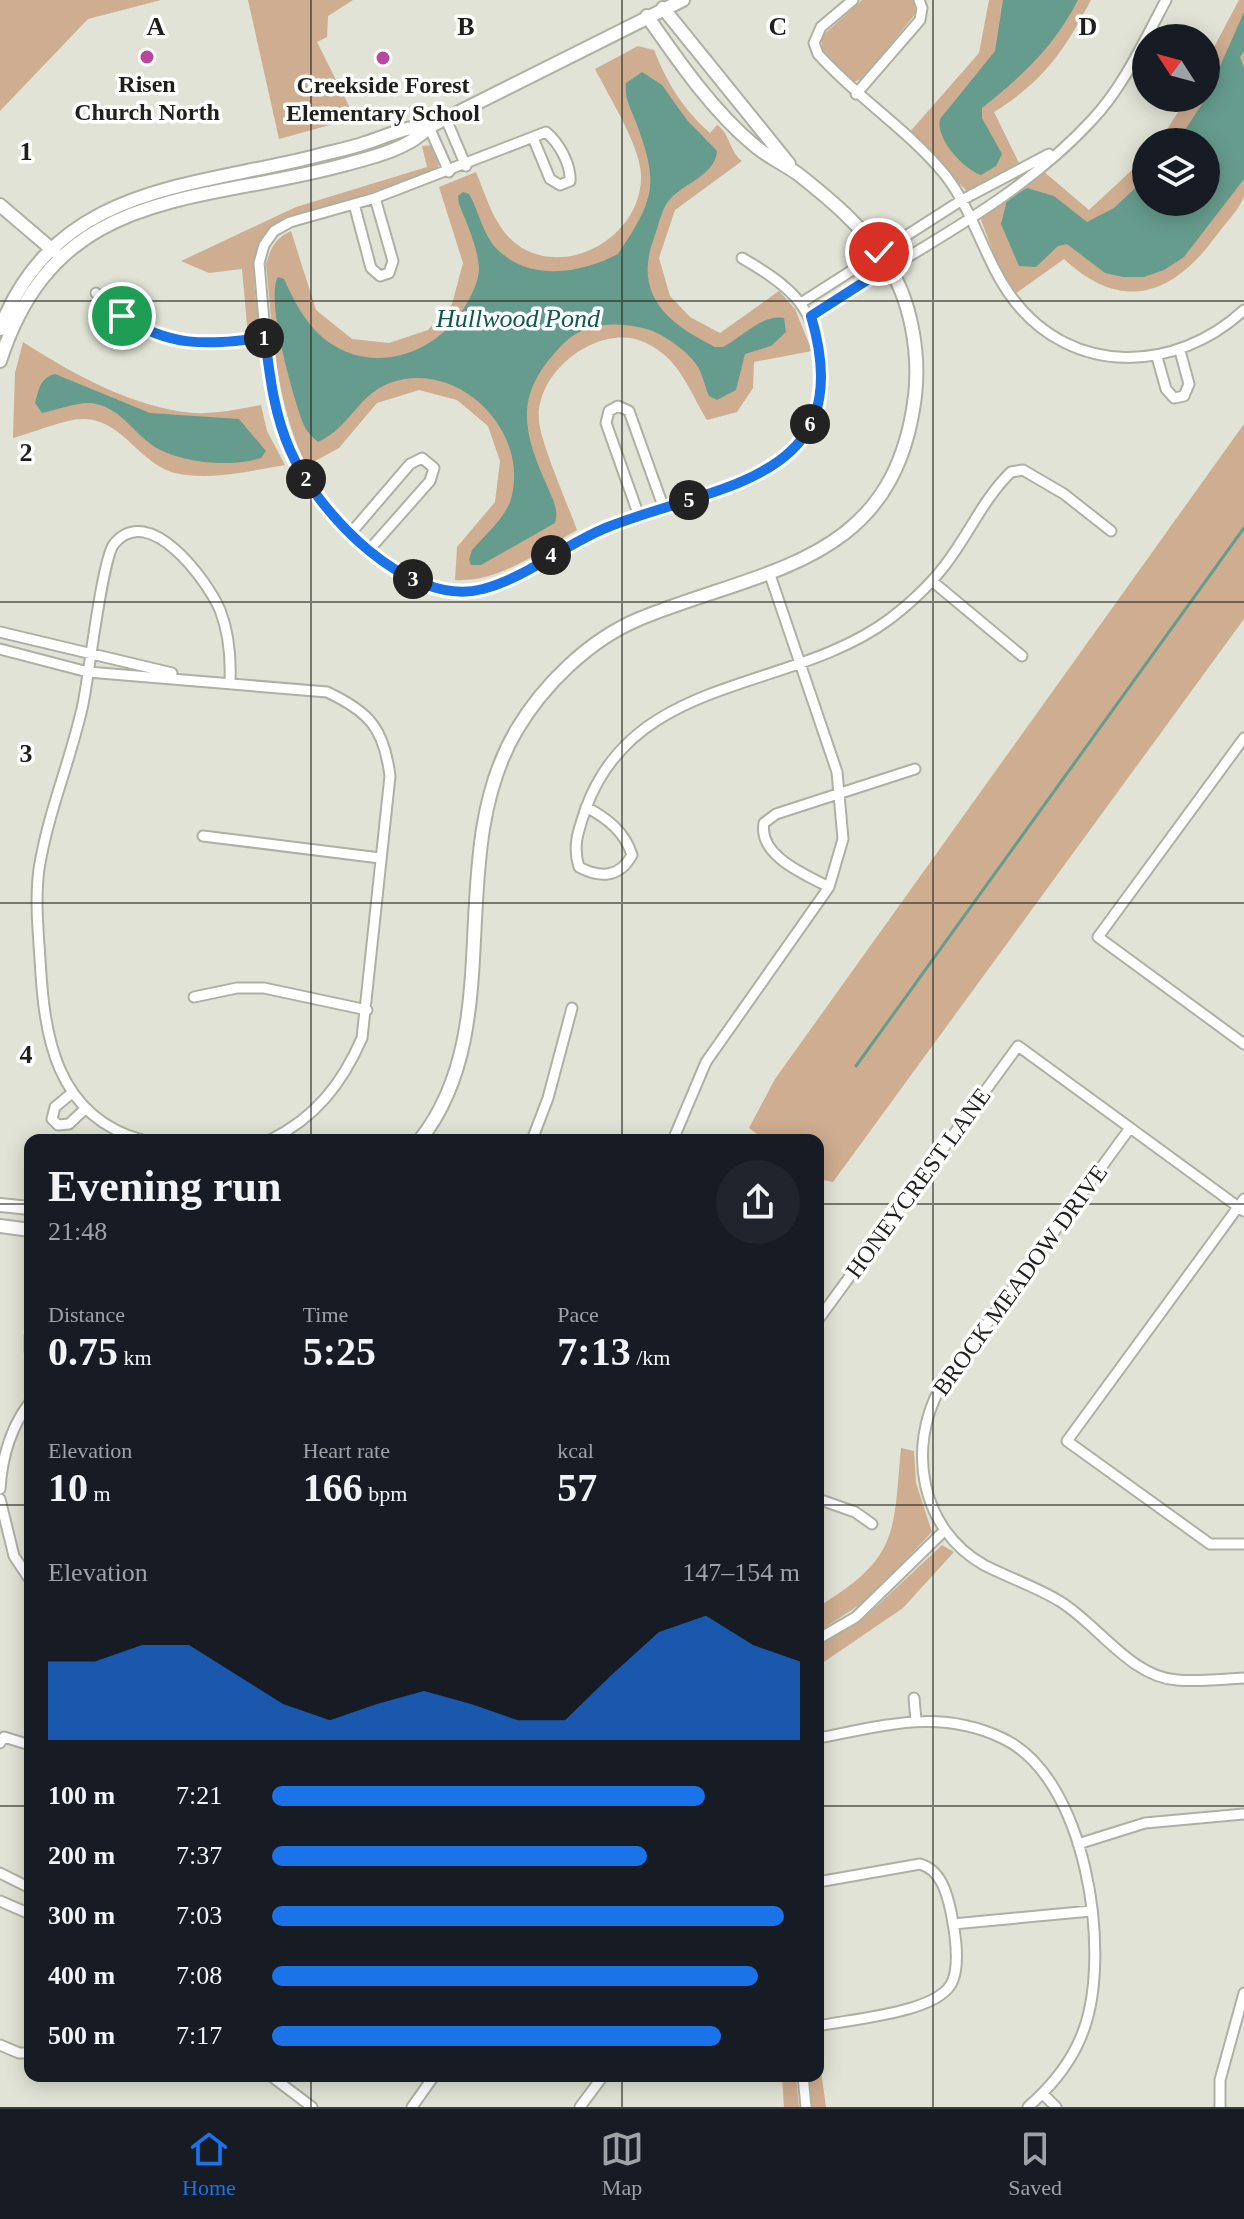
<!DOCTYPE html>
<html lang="en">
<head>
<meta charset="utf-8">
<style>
	body { margin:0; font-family:Georgia,serif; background:#20242c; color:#f1f3f6; height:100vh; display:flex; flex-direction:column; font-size:30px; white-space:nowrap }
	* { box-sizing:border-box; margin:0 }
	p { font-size:26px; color:#9ea1a6 }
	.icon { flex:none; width:44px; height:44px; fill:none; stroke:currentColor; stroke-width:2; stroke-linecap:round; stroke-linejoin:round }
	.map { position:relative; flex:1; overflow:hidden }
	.side { position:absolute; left:24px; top:1134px; width:800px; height:948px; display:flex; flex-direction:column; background:#171b24; border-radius:16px; box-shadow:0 4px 20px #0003 }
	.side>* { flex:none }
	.needle { width:52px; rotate:306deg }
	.fabs { position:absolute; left:1132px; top:24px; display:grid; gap:16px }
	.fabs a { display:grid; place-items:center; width:88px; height:88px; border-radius:50%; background:#171b24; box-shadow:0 4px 20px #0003; font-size:40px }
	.pin { position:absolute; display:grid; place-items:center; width:68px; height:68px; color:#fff; margin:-34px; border:4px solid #fff; border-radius:50%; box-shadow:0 2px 8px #0007 }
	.km { position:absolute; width:40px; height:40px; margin:-20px; border-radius:50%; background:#222; color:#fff; font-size:22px; line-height:40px; text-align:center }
	.round { display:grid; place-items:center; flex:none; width:84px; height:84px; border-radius:42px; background:#20242c }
	.summary { display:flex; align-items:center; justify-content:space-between; height:136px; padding:0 24px }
	h1 { font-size:44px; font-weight:700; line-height:60px }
	.figures { display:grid; grid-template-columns:repeat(3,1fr); gap:12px; height:136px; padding:8px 24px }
	.figures div { display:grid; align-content:center }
	.figures b { font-size:40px; font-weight:700 }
	.figures small { font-size:22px; font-weight:400 }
	.figures p { font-size:22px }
	.chart { height:224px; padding:16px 24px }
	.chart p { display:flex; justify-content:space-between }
	.chart svg { width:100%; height:144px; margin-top:8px; fill:#1a73e8; opacity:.7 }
	ul { padding:0 24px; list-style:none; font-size:26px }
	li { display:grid; grid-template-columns:128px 96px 1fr; align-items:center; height:60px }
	li i { height:20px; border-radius:10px; background:#1a73e8 }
	.tab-bar { display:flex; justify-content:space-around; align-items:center; height:112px; border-top:2px solid #363941; background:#171b24; font-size:22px; color:#9ea1a6 }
	.tab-bar a { display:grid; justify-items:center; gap:4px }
	.tab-bar .on { color:#1a73e8 }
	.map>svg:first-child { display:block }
	.green { fill:#cead90 }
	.water { fill:#669c8d }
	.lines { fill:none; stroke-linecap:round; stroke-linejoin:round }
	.stream { stroke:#669c8d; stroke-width:3 }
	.street-casing { stroke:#adb1a3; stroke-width:13 }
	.secondary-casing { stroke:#adb1a3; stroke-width:16 }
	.street { stroke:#fff; stroke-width:9 }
	.secondary { stroke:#fff; stroke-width:12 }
	.route-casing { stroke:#fff; stroke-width:16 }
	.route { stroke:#1a73e8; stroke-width:10 }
	.grid { fill:none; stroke:#1f201b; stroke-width:2; stroke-opacity:0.55 }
	.poi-dot { fill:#bb469e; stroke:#fff; stroke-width:3 }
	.labels { text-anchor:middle; stroke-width:7; stroke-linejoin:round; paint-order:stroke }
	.poi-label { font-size:24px; font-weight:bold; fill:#1f201b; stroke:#fff }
	.street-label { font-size:24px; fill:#1f201b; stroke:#fff }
	.water-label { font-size:26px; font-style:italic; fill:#0f5a4a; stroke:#fff }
	.grid-label { font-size:26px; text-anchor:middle; font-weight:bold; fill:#1f201b; stroke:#fff; stroke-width:7; stroke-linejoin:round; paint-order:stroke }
</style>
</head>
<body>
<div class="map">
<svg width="1244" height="2107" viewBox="0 0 1244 2107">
	<rect width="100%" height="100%" fill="#e0e3d5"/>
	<!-- green -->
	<path class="green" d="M0,0H161L88,19L0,111Z
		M248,0H353L328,16L327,37L317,42L355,118L279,139Z
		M862,0H913L916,13L863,79L852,82L822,50L821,37Z
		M989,0H1091C1064,51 1044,81 994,112L1019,163L967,191L908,134L979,53Z
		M1239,0H1244C1244,49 1244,98 1244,147C1244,161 1244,182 1244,196C1240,209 1224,225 1216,236C1172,296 1122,313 1064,259L1015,294L999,268L980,217L1043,171L1089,210L1146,157V202H1206V142H1159L1187,98H1206V62Z
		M638,46L654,50C667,83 683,109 710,133L717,125C730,133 729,151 742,161L675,210L659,258L670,296L690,317L720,333L779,291L795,309L812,351L754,362L753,388L737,412L707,420C689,391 680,358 644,342C599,322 534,372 539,421C541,444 568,505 577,530C540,551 499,583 455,580L457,547L495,502L500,461L488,426L457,400L419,390L377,403L339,448L306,466C274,395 274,340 266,264C271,248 275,238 291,231L316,310L352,339L389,343L428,330L452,304L463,263L439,187L476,172C488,201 497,237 528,251C578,274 643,230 641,175C640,145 609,97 595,69Z
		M433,145L439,168L433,174L273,225C245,254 255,288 259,325L256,332L248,336L242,269L209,273L181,261L296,207L427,167L422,146Z
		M23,342C73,374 134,408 193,413C216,414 239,409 261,405L267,431L285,465C250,471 214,480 180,474C141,468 124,420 85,419C67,418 32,433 13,438L15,373Z
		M1244,424V619L833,1182L818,1179V1140H765L749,1128L775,1079Z
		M901,1448L914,1451L916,1483L932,1532L867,1600L818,1632V1607C899,1557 893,1535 901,1448Z
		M942,1545L954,1552L903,1608L818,1666V1646L862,1620Z
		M818,2050L826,2107H812L809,2076H818Z
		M782,2076H796L799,2107H784Z"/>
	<!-- water -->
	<path class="water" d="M1003,0H1078C1054,47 1022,76 982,108V118L1002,154L996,166L981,175C963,169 935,138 940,119L995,51Z
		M1244,12V51L1240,57L1244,68V179L1184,257L1164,270L1144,277H1123L1105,273L1067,244L1058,246L1036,267L1019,266L1001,224L1007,200L1027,188L1054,196L1087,222L1114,208L1146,178V202H1206V142H1177L1206,98Z
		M642,72L662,85L687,120L717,151C715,177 681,183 667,203C661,212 658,227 654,238C633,295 667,323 715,347H723C742,337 762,314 784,318L786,332L771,346L745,354L736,390L717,400L709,396C705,387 703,376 698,367C689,352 666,336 650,330C621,321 585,321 563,344C514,394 521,428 548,488C553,500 559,510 555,523L481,565H471L469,560L472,550C484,536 503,520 510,502C531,438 469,369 405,379C359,386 354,426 318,442C311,436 306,431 303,423C293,397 265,299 278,277L284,279C295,303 307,327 330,343C378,376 441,351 467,303C472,294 479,280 479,269C478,247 467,224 459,204L458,196L463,192L469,194C479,211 483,236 498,250C531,282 582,273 618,254C653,201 660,186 637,125C632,111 624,99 626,83Z
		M55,374L150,413L239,419L266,451L261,458C231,468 178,463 152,445C131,430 120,407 91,403C77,402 56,410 42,413L35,403C39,389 40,378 55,374Z"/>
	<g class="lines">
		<!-- stream -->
		<path class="stream" d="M856,1066L1244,528"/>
		<!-- street casing -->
		<g class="street-casing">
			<path id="street" d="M853,0L821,27L814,43L818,54C857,98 909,130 946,176C975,214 985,262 1013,299C1072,377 1176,373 1244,310
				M856,94L920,20L922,8L919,0
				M446,119L466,166
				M429,127L449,172
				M533,138L550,179L560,185L570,181C571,164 559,143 546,132L375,198L290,222L274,231L264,245L259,263C270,389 271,481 385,561C415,582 442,596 479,589C525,581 566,543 610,526C692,494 840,481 821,356C812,303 787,284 742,258
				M354,204L371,268L380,276L389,273L393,261L375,198
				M96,293C158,348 184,347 265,338
				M801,303L962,200L1049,154
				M811,316C905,255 1016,203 1092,120C1124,86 1144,41 1166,0
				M1157,357L1166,389L1174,398L1184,396L1189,384L1180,351
				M639,516L606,423L609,411L618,406L629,411L663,506
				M350,534L410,464L422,458L434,468L430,481L369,550
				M932,581L1022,656
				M0,632L172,673
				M0,649L88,672L327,692C370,712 384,729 390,776L362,1038C342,1084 315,1118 270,1140
				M1244,738L1098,937L1244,1044
				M586,807C607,818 625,832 632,855C620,877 601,879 579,867C572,845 579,829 586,808C635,673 792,693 891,618C913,601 935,580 951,557C971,529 986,496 1011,472L1023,470L1064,494L1111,531
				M203,836L380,858
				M829,887C803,874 758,855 764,823L776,814L915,769
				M194,997L237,988H264L367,1010
				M72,1093L55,1107L52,1119L58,1125L69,1124L86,1108
				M1130,1128L940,1388C907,1448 920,1529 984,1565C1009,1578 1037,1587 1061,1602C1098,1625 1131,1677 1177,1680C1198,1682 1222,1679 1244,1678
				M142,1140C55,1116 44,1035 40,959C38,929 35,899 39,869C48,812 71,760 83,704C89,676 102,559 114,544C149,501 207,580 220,610C229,633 231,656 230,681
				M532,1140L548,1098L572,1008
				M673,1140L706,1062L829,887L843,839L837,772L770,575
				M1244,1199L1067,1441L1210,1544H1244
				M818,1320L1018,1046L1244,1211
				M30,1337V1351
				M0,1489C2,1457 10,1428 30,1402
				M0,1499L14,1556L30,1580
				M818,1499L855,1512L872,1524
				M818,1639L856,1617L945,1530
				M914,1698L916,1720
				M818,1738C884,1726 938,1708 1002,1738C1086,1776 1112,1951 1084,2029C1073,2061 1053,2085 1028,2107
				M0,1743L4,1737L30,1745
				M1078,1844L1145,1823L1244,1814
				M0,1873L30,1888
				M818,1882L920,1864C941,1870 947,1893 951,1912C955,1932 960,1961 953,1980C942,2013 850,2019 818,2026
				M0,1901L30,1914
				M953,1924L1091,1911
				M0,2045L19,2053H30
				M271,2076L312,2107
				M803,2076L806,2107
				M1043,2094L1056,2107
				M412,2107L434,2076
				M580,2107L603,2076
				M1220,2107V2080L1244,1993"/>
		</g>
		<!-- secondary casing -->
		<g class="secondary-casing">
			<path id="secondary" d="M663,8L789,164
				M0,205L55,252
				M0,329C55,187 186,188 312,157C330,152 348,149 365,143C386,137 406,125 429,127
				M0,361C57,184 199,205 347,164C374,157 410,148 429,127L683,0
				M420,1140C510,1026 442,858 516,731C543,685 589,640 639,619C766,567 894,565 915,396C920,353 911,299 886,262C863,227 831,200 798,174C784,164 768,157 755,146C712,110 679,62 647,16
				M0,1205L30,1208
				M0,1226L30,1230"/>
		</g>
		<!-- street -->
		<use href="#street" class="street"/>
		<!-- secondary -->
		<use href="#secondary" class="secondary"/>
	</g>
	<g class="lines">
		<!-- route casing -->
		<g class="route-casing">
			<path id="route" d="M122,316C173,349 207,344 265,338C270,377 274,414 290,450C317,512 408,609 483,589C528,577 565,544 608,527C719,483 860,482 811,316L889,266L879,252"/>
		</g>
		<!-- route -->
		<use href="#route" class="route"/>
	</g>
	<!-- grid -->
	<path class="grid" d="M311,0V1140M622,0V1140M933,0V2107M0,301H1244M0,602H1244M0,903H1244M0,1204H30M818,1204H1244M0,1505H30M818,1505H1244M0,1806H30M818,1806H1244M311,2076V2107M622,2076V2107"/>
	<!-- markers -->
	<g class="poi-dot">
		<circle cx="147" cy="57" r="8"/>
		<circle cx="383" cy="58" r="8"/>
	</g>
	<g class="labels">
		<!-- poi labels -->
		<g class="poi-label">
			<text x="147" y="92">Risen<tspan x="147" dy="28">Church North</tspan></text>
			<text x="383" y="93">Creekside Forest<tspan x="383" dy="28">Elementary School</tspan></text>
		</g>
		<!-- street labels -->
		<g class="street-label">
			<text transform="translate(918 1183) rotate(-54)" y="8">HONEYCREST LANE</text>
			<text transform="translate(1020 1280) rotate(-54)" y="8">BROCK MEADOW DRIVE</text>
		</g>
		<!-- water labels -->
		<g class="water-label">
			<text x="518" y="327">Hullwood Pond</text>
		</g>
	</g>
	<g class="grid-label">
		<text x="156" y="35">A</text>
		<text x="466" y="35">B</text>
		<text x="778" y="35">C</text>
		<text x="1088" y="35">D</text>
		<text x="26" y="160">1</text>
		<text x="26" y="461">2</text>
		<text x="26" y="762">3</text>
		<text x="26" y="1063">4</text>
	</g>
</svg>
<div class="fabs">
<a><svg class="needle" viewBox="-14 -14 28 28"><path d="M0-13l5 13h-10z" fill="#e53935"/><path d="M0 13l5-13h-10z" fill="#9ea1a6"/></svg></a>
<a><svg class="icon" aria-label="layers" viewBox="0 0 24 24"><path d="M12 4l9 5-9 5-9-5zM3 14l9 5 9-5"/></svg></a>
</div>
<div class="pin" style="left:122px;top:316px;background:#1e9e55"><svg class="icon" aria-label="arrive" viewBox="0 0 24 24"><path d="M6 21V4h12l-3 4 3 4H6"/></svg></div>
<div class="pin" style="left:879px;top:252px;background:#d93025"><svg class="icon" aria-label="check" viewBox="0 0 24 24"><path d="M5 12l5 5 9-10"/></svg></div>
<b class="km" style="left:264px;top:338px">1</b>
<b class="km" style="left:306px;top:479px">2</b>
<b class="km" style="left:413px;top:579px">3</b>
<b class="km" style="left:551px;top:555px">4</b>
<b class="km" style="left:689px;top:500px">5</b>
<b class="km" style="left:810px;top:424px">6</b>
<section class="side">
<div class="summary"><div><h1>Evening run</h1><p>21:48</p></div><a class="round"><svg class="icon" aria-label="share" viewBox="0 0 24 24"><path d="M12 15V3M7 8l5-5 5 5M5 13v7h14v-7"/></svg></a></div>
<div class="figures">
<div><p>Distance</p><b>0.75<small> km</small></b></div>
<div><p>Time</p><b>5:25</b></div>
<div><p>Pace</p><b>7:13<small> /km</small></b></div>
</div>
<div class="figures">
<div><p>Elevation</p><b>10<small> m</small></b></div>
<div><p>Heart rate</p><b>166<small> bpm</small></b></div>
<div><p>kcal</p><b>57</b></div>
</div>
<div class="chart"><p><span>Elevation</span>147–154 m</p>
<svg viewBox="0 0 160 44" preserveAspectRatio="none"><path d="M0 44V20L10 20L20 15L30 15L40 24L50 33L60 38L70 33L80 29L90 33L100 38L110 38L120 24L130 11L140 6L150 15L160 20V44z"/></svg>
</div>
<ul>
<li><b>100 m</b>7:21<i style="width:82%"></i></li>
<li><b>200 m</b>7:37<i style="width:71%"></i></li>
<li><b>300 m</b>7:03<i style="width:97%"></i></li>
<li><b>400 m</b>7:08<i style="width:92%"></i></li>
<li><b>500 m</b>7:17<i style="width:85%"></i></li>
</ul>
</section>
</div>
<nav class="tab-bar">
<a class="on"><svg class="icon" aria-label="home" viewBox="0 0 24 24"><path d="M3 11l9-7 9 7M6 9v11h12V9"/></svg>Home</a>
<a><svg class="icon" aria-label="map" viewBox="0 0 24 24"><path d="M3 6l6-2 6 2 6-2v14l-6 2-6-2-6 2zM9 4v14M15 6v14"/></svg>Map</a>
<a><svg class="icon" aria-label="saved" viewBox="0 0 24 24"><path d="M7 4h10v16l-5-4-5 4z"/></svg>Saved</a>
</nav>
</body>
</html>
